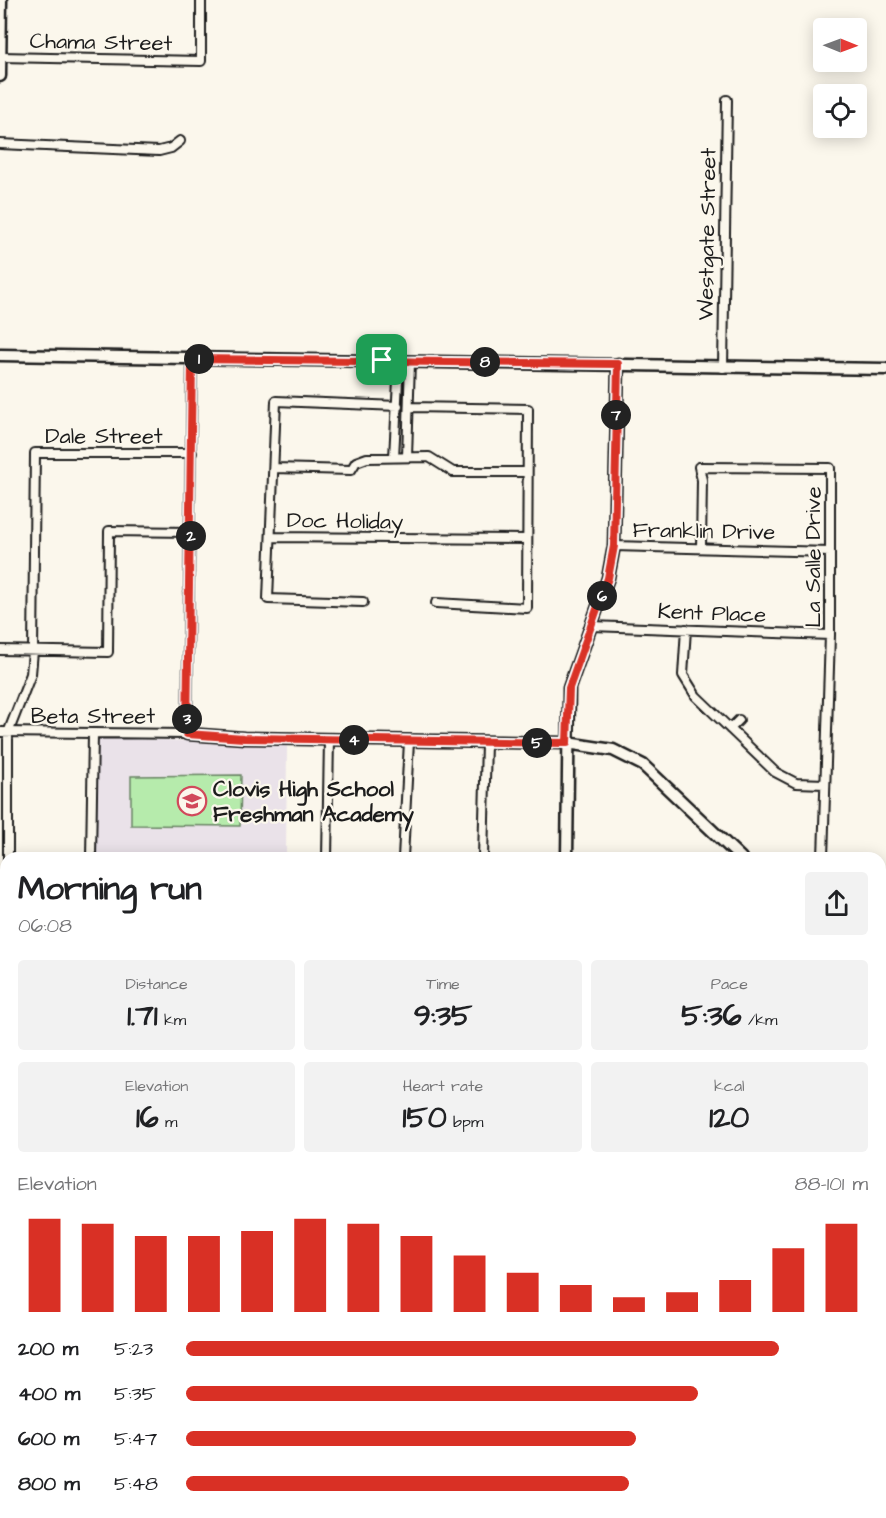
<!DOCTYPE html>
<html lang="en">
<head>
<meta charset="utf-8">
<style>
	body { margin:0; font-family:"Architects Daughter",sans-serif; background:#f2f2f2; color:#202124; height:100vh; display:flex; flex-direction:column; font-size:22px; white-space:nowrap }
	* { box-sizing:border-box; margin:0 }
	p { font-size:20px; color:#757577 }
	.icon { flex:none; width:33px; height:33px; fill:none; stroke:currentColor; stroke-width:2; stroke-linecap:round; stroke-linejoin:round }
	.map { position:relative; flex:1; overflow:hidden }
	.side { position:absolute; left:0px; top:852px; width:886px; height:666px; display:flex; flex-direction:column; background:#fff; border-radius:18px 18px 0 0; box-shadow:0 3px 15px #0003 }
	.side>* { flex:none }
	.needle { width:39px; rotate:91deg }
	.buttons { position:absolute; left:813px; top:18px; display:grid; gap:12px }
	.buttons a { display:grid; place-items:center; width:54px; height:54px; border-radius:6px; background:#fff; box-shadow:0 3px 15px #0003; font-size:30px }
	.pin { position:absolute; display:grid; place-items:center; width:51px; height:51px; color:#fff; margin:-26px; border-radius:12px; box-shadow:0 3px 9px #0006 }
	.km { position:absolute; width:30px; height:30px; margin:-15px; border-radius:50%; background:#222; color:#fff; font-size:16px; line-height:30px; text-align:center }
	.round { display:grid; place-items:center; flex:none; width:63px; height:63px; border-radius:6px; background:#f2f2f2 }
	.head { display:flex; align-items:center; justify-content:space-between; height:102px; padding:0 18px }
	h1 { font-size:33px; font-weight:700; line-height:45px }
	.metrics { display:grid; grid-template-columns:repeat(3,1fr); gap:9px; height:102px; padding:6px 18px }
	.metrics div { display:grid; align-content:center; border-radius:6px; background:#f2f2f2; text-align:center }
	.metrics b { font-size:30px; font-weight:700 }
	.metrics small { font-size:16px; font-weight:400 }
	.metrics p { font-size:16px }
	.chart { height:168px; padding:12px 18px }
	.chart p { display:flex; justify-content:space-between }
	.chart svg { width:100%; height:108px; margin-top:6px; stroke:#d93025; stroke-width:6 }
	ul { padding:0 18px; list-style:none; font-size:20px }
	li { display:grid; grid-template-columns:96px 72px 1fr; align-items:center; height:45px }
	li i { height:15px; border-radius:8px; background:#d93025 }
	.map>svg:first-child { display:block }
	.built { fill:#eae2e9 }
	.park { fill:url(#park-tufts); stroke:#698464; stroke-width:1.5 }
	.pitch { fill:#b6ebac; stroke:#698464; stroke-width:1.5 }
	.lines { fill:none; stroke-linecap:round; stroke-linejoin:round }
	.street-casing { stroke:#1c1c1c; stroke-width:12 }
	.secondary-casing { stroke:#1c1c1c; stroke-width:15 }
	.street { stroke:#fbf7ec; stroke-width:8 }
	.secondary { stroke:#fbf7ec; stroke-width:10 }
	.route-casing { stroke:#fff; stroke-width:12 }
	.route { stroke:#d93025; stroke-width:8 }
	.labels { text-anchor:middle; stroke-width:4.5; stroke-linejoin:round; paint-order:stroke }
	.street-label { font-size:22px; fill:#1c1c1c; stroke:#fbf7ec }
	.poi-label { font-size:22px; font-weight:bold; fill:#1c1c1c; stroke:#fbf7ec; text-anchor:start }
</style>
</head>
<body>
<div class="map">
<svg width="886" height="1518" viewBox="0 0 886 1518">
	<defs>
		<pattern id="park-tufts" width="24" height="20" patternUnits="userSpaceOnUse" patternTransform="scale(1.5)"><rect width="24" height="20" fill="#b6ebac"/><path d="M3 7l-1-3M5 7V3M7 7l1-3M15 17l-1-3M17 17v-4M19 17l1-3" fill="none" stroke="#9cc993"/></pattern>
	</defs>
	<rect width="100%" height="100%" fill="#fbf7ec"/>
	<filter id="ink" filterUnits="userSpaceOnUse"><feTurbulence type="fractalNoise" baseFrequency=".0167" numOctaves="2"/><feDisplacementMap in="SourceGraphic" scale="12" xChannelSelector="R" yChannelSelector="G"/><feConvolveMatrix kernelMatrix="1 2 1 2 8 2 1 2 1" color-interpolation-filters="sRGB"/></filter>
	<g filter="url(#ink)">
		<!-- built -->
		<path class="built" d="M98,738L287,744L286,858H96Z
			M881,1472H886V1518H563V1512H880Z"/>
		<!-- park -->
		<path class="park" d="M881,1494H886V1518H806V1512H880Z
			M191,1512H337L336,1518H191Z"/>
		<!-- pitch -->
		<path class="pitch" d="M241,775L240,826L131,825V776Z
			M597,1512L701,1514L700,1518H596Z"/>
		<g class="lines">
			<!-- street casing -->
			<g class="street-casing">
				<path id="street" d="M0,57L201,61V0
					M0,144L159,151L171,148L180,141
					M723,368L727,100
					M410,407L528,409L527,608L436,603
					M394,457L399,361
					M407,457L410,361
					M274,468L351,470L356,462L367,458L429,457L453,472H527
					M271,537L527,539
					M614,546L830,552
					M701,548L702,480L699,467L830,468V635L823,858
					M363,602L268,599L276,401L398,406
					M592,626L830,635
					M686,629L683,675L696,696L775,772L796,783L825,784
					M0,650L108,652L109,531L191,532
					M730,729L739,720
					M0,732L187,734L192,359
					M8,858V733L31,674L33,651L35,453H192
					M91,858L93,734
					M327,858L329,739
					M403,858L409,741
					M483,858L486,743
					M0,912H6
					M880,1191H886
					M0,1195H6
					M880,1273H886
					M880,1354H886
					M0,1404L6,1405
					M880,1434H886
					M0,1510H6
					M129,1512L187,1513
					M80,1518L81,1512
					M340,1518L341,1512
					M426,1518V1512
					M509,1518L510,1512"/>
			</g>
			<!-- secondary casing -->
			<g class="secondary-casing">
				<path id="secondary" d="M0,76L1,0
					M0,355L886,369
					M187,734L244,738L567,743L613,750L643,765L741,858
					M567,858L569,688L608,578L614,546L618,364
					M880,894H886
					M0,1094L6,1095
					M880,1108L886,1109
					M0,1298H6
					M187,1518V1512
					M555,1518V1512"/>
			</g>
			<!-- street -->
			<use href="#street" class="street"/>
			<!-- secondary -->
			<use href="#secondary" class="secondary"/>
		</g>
	</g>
	<g class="lines" filter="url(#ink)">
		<!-- route casing -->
		<g class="route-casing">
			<path id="route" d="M192,359L618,364L614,546L608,578L569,688L567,743L244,738L187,734Z"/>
		</g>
		<!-- route -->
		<use href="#route" class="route"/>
	</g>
	<!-- icons -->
	<defs>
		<g id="school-ring" transform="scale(1.5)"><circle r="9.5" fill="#fbf7ec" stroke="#d1495b" stroke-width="1.5"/><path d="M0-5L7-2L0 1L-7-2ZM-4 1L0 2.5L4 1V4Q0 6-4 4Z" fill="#d1495b"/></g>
	</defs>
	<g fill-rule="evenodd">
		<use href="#school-ring" x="192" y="801"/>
	</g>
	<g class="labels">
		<!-- street labels -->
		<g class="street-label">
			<text transform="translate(101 41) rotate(1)" y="8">Chama Street</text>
			<text transform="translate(706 234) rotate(-89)" y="8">Westgate Street</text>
			<text x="104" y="443">Dale Street</text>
			<text transform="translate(345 520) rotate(1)" y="8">Doc Holiday</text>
			<text transform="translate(704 530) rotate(1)" y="8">Franklin Drive</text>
			<text transform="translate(812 557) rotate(-90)" y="8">La Salle Drive</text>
			<text transform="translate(712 612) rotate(2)" y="8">Kent Place</text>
			<text x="93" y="723">Beta Street</text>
		</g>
		<!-- poi labels -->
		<g class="poi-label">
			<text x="213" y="796">Clovis High School<tspan x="213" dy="25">Freshman Academy</tspan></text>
		</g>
	</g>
</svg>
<div class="buttons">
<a><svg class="needle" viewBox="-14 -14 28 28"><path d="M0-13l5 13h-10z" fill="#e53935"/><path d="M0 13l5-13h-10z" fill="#757577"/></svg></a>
<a><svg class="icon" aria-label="locate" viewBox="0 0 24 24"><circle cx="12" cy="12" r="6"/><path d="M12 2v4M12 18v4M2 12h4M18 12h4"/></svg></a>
</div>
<div class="pin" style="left:382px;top:360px;background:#1e9e55"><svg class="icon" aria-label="arrive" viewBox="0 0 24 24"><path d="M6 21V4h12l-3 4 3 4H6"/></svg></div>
<b class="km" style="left:199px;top:359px">1</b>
<b class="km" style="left:191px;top:536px">2</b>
<b class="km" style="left:187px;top:719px">3</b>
<b class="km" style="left:354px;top:740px">4</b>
<b class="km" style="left:537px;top:743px">5</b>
<b class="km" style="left:602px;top:596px">6</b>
<b class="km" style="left:616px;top:415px">7</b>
<b class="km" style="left:485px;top:362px">8</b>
<section class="side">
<div class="head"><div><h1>Morning run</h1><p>06:08</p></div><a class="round"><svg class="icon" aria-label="share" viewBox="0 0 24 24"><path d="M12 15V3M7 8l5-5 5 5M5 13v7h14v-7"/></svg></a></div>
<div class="metrics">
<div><p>Distance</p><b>1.71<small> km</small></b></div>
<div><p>Time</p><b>9:35</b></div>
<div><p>Pace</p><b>5:36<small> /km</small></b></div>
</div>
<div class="metrics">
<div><p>Elevation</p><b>16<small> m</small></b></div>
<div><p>Heart rate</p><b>150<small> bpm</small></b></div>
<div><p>kcal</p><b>120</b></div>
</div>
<div class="chart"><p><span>Elevation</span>88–101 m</p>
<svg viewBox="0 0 160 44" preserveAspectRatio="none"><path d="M5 44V6M15 44V8M25 44V13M35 44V13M45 44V11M55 44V6M65 44V8M75 44V13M85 44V21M95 44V28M105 44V33M115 44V38M125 44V36M135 44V31M145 44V18M155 44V8"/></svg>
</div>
<ul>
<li><b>200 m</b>5:23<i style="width:87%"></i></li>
<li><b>400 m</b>5:35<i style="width:75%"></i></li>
<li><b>600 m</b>5:47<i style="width:66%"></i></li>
<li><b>800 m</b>5:48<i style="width:65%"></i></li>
</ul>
</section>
</div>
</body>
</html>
